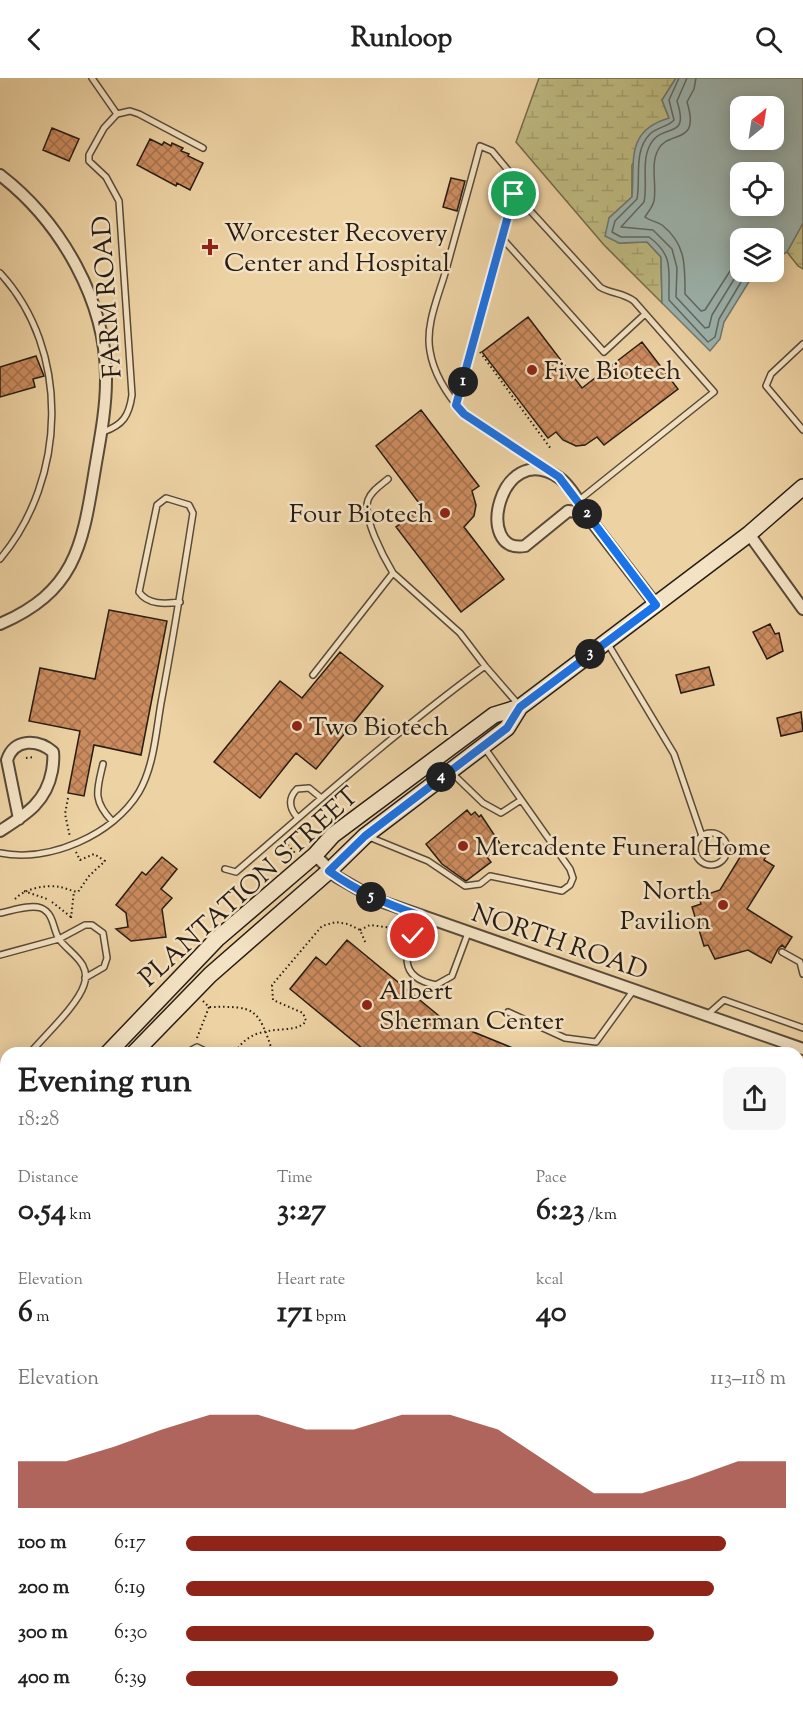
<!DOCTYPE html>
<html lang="en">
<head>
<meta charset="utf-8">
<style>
	body { margin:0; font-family:"Sorts Mill Goudy",serif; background:#f6f6f6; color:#222; height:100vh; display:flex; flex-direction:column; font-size:22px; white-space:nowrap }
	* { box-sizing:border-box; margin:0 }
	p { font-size:20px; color:#767676 }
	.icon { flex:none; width:33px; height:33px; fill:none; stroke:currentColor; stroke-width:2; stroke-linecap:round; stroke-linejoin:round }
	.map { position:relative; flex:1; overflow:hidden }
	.sheet { position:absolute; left:0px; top:969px; width:804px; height:666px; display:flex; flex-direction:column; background:#fff; border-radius:18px 18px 0 0; box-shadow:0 3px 15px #0003 }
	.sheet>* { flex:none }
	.needle { width:39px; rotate:30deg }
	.controls { position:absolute; left:730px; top:18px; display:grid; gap:12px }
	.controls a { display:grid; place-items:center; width:54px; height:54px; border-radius:12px; background:#fff; box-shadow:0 3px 15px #0003; font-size:30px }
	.pin { position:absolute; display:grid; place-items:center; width:51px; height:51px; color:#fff; margin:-26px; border:3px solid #fff; border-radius:50%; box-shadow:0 2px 6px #0007 }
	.km { position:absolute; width:30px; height:30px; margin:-15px; border-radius:50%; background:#222; color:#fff; font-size:16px; line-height:30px; text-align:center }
	.round { display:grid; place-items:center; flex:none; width:63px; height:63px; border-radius:12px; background:#f6f6f6 }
	.headline { display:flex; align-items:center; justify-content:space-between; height:102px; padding:0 18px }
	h1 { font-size:33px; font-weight:700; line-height:45px }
	.figures { display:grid; grid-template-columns:repeat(3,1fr); gap:9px; height:102px; padding:6px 18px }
	.figures div { display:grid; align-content:center }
	.figures b { font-size:30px; font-weight:700 }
	.figures small { font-size:16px; font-weight:400 }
	.figures p { font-size:16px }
	.chart { height:168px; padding:12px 18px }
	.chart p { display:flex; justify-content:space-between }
	.chart svg { width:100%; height:108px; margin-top:6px; fill:#8f2418; opacity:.7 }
	ul { padding:0 18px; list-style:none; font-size:20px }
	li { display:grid; grid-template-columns:96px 72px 1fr; align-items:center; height:45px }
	li i { height:15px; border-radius:8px; background:#8f2418 }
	header { display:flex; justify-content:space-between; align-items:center; height:78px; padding:0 18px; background:#fff; font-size:27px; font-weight:700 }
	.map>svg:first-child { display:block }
	.grass { fill:url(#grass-dots); stroke:#726b4a; stroke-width:1.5 }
	.wetland { fill:url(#wetland-marsh); stroke:#726b4a; stroke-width:1.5 }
	.water { fill:#9db5b0; stroke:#6e7872; stroke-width:1.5; fill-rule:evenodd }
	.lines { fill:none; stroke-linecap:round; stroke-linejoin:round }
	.shore { stroke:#626862; stroke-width:1.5 }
	.building { fill:url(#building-cross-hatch); stroke:#271c14; stroke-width:1.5 }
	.service-casing { stroke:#584a38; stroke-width:8 }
	.minor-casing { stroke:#584a38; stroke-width:14 }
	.tertiary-casing { stroke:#584a38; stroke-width:16 }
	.secondary-casing { stroke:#271c14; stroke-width:18 }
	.path { stroke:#271c14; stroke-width:2; stroke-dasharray:1.5 3; stroke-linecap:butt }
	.service { stroke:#f3e2c3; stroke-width:5 }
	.minor { stroke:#f3e2c3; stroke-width:10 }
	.tertiary { stroke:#f3e2c3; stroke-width:14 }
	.secondary { stroke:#f3e2c3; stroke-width:15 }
	.route-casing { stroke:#fff; stroke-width:12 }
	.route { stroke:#1a73e8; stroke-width:8 }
	.poi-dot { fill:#8f2418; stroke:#f3e2c3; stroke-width:2 }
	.labels { text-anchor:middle; stroke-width:5; stroke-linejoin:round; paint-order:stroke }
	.poi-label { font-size:26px; fill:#271c14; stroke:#f3e2c3; text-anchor:start }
	.street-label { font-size:26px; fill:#271c14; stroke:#f3e2c3 }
</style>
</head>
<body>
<header><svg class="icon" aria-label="back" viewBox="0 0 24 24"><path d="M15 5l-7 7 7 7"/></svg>Runloop<svg class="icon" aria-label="search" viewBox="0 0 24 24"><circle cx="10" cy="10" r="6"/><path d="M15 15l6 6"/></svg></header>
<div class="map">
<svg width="803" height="1635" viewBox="0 0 803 1635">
	<defs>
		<pattern id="grass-dots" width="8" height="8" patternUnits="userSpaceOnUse" patternTransform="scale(1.5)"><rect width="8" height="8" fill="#beba81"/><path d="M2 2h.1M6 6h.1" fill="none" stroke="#a39f6f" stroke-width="1.8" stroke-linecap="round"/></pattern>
		<pattern id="wetland-marsh" width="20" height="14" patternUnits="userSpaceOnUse" patternTransform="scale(1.5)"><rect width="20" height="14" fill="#beba81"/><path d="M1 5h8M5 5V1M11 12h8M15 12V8" fill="none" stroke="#a39f6f"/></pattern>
		<pattern id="building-cross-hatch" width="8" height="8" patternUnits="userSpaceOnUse" patternTransform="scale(1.5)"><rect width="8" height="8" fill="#cc8c5f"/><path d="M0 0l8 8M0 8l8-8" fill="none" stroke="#a6724d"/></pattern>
	</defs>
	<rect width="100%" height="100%" fill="#edd2a3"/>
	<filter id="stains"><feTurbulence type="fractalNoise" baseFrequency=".00333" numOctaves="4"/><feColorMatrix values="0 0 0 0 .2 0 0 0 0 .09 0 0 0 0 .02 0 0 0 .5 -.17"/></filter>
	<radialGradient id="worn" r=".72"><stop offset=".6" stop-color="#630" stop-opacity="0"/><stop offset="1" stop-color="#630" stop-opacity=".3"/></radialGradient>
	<!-- grass -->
	<path class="grass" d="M6,1157V1244L0,1238V1165Z
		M14,1629H80V1635H12Z
		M131,1629H201L196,1635H132Z"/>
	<!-- wetland -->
	<path class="wetland" d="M539,0H676L662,22L669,40L632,87V119L609,140L619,165L647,164L661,179L662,225L604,167L516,64Z
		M803,145V191L798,188L787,174Z"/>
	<!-- water -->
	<path class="water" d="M676,0H803V145L787,174L774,182V160H741V194H755L724,244L720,261L710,273L662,225L661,179L647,164L619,165L605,158L609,140L632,119C635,83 625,53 669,40L662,22ZM741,28H774V62H741ZM741,94H774V128H741Z"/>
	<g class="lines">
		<!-- shore -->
		<path class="shore" d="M679,0L669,22L674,42C668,49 657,49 650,56C633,73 641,100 637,121L615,143L612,154L621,159H649C675,178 668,194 669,222L708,264L715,259L719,241L747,194
			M687,0L677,23C690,64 663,43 650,67C641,84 648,106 644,124L621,149L653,152L672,171L677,190L676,219L705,250L709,249L712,237L741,190
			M696,0L694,11L687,24C701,69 668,51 658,72C650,87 657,107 654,123C652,130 648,134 645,139C650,143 656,143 662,147C686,166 685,187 685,216L701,233L705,232L741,176"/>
	</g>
	<!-- building -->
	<path class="building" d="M52,50L79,61L69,83L43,72Z
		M150,61L162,67L164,64L171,68L172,65L183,70L181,73L189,76L188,78L203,85L190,112L177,105L176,108L137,87Z
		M451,100L465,103L457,133L443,129Z
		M528,239L582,310L642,264L678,311L604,367L597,359L585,367L576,368L563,362L556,354L548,360L482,274Z
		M36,278L44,298L33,301L35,309L0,319V289Z
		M421,332L479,408L472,413L476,427L474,438L464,449L504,501L461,534L396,449L422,429L376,368Z
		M109,532L167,543L141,677L94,667L84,718L68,715L80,653L29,643L40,590L95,601Z
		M770,546L775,556L779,555L783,573L767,581L753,554Z
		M340,574L383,608L316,691L296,675L260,720L214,684L280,603L302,620Z
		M709,589L714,607L681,615L676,597Z
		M801,634L803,653L781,658L777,640Z
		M467,732L471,737L475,734L479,739L481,737L501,767L487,779L491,784L466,803L442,786L426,766Z
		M756,768L768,775L764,782L774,788L747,831L792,859L785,870L782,867L778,871L771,885L748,872L715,881L708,867L704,868L692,829L701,826L699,819L720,812L745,771L753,775Z
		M162,779L177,791L161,811L172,820L162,831L166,859L131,863L116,851L128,849L126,835L116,827L142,794L146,797Z
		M347,862L444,942L525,975H368L290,911L316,879L326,887Z"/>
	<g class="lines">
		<!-- service casing -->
		<g class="service-casing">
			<path id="service" d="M92,0L117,36
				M514,115L600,209C611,216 622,214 634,223L714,314L578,423
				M502,160L604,274L645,236
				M0,195C71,272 67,401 0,481
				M803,266L771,296L766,308L803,352
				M456,327L517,103L492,73L480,68C469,110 457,151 446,192C439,217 425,247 430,273C434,298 448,318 464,336L546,390
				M103,354C123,347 129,338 132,317L119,123L106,99L89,83V77L104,50L117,36L130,33L139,36L203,70
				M388,401C381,407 371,413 368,422C362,439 384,480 393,495
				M608,566L674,676L702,758
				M313,597L393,495L460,555L485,588
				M103,686C97,712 92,722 112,743
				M452,695L483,725L501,735L521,722
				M297,739C289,730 288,720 297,711L309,710L320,719
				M695 771a16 16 0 1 1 32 0a16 16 0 1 1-32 0Z
				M369,759L428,783L465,808L480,806L490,798L562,813L570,807L573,800L570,791L484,669
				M0,775C49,785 113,757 139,714C154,688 156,654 161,625C173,562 183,499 193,435L189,427L166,420L157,427L139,514C148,527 165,526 180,524
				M225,791L236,794C318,723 398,652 485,588L518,626
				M0,835C11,833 30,826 41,830C54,835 53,852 59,861C69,875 92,885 84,907C77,928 45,957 30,975
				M421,838C409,868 391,898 436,907L452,898L468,855
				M782,874L800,884L803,896
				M0,877L59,861L85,847H92L103,855L107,880L104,889L85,900
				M508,934L565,960L596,964L633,913
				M707,937L724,922L803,950
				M186,975L197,969L209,975
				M0,1010L6,1003
				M798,1010L803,997
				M798,1299L803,1303
				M798,1544L803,1545
				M124,1629L125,1635
				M705,1629L706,1635
				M90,1635V1629
				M102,1635V1629
				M202,1635L208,1629
				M237,1635L242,1629
				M501,1635L503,1629
				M529,1635L532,1629"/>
		</g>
		<!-- minor casing -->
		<g class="minor-casing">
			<path id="minor" d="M0,97C61,144 107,224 106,302C106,334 99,366 94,397C82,470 74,514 0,546
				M589,440C581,428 571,407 558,399C499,361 474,478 525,468L568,433L579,434L589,440L656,527
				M749,456L803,531
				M0,753C25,737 46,725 52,693C53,686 54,681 53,674C38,661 14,660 7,682L19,741
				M315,777L337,799L377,822L803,971
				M798,1270L803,1264"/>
		</g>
		<!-- tertiary casing -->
		<g class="tertiary-casing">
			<path id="tertiary" d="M0,1259L6,1264
				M0,1285L6,1290
				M798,1578L803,1577
				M413,1629H429L438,1635
				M636,1635L653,1629"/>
		</g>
		<!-- secondary casing -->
		<g class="secondary-casing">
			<path id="secondary" d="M108,975L217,861L315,777L333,757L494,637L520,629L749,456L803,409
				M134,975L210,897L329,793L365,758L507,650L520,629
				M0,1100L6,1093
				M0,1129L6,1122"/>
		</g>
		<!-- path -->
		<path class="path" d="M480,274L551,371
			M26,680L35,679
			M68,720L65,736L70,759
			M285,763L295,775
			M24,813L47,821
			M15,821C24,811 46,806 60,809C66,810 71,813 78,814L89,798L105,783L94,776L80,782L76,774
			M52,824L71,839
			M71,840L74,813
			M360,852L370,847L400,851
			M203,923L209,929C256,928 258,930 273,975
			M197,960L209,929
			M238,970C259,942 295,959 306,943L303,935L273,922L272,907L322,848L336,844L348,846L360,852L366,866
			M798,1156L803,1150
			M798,1396L803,1400"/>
		<!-- service -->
		<use href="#service" class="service"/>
		<!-- minor -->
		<use href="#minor" class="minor"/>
		<!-- tertiary -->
		<use href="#tertiary" class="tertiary"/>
		<!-- secondary -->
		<use href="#secondary" class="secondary"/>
	</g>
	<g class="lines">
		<!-- route casing -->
		<g class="route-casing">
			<path id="route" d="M413,858L421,838C387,826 358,814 329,793L365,758L507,650L520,629L656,527L559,399L464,336L456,327L514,116"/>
		</g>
		<!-- route -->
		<use href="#route" class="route"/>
	</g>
	<!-- markers -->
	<g class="poi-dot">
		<path d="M207 160h6v6h6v6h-6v6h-6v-6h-6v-6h6z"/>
		<circle cx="532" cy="292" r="6"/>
		<circle cx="445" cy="435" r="6"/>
		<circle cx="297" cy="648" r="6"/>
		<circle cx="463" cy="768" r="6"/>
		<circle cx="723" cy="827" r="6"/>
		<circle cx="367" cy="927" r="6"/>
	</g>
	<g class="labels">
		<!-- poi labels -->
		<g class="poi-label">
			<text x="224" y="163">Worcester Recovery<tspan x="224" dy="30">Center and Hospital</tspan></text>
			<text x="544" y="301">Five Biotech</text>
			<text x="433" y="444" text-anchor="end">Four Biotech</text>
			<text x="309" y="657">Two Biotech</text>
			<text x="475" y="777">Mercadente Funeral Home</text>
			<text x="711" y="821" text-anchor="end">North<tspan x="711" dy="30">Pavilion</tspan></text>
			<text x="379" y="921">Albert<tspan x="379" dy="30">Sherman Center</tspan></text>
		</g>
		<!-- street labels -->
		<g class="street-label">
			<text transform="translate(106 219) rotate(-94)" y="9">FARM ROAD</text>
			<text transform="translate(248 808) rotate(-42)" y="9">PLANTATION STREET</text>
			<text transform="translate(560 863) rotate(19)" y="9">NORTH ROAD</text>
		</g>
	</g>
	<rect width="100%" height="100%" filter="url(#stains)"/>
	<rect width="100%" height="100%" fill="url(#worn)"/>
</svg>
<div class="controls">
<a><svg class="needle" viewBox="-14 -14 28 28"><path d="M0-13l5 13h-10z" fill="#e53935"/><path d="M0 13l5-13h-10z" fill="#767676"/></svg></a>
<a><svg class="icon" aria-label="locate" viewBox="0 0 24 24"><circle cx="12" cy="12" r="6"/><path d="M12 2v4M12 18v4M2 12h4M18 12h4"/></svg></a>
<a><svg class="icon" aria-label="layers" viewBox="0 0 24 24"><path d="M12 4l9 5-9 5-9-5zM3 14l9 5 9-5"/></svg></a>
</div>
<div class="pin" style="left:514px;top:116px;background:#1e9e55"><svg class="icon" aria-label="arrive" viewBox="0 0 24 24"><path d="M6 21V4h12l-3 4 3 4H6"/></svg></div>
<div class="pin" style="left:413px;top:858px;background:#d93025"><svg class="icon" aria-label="check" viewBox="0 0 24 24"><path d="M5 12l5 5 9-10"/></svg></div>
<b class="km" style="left:463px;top:304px">1</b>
<b class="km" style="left:587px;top:436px">2</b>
<b class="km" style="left:590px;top:576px">3</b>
<b class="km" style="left:441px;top:699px">4</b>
<b class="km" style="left:371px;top:819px">5</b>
<section class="sheet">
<div class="headline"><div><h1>Evening run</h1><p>18:28</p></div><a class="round"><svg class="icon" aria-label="share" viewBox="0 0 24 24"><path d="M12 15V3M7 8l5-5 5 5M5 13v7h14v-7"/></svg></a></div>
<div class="figures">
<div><p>Distance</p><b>0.54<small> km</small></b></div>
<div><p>Time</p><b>3:27</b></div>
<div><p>Pace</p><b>6:23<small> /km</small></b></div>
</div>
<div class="figures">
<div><p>Elevation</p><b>6<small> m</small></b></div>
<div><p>Heart rate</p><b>171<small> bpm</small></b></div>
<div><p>kcal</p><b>40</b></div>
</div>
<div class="chart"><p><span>Elevation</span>113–118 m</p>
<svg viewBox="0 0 160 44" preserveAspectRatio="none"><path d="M0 44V25L10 25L20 19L30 12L40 6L50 6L60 12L70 12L80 6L90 6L100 12L110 25L120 38L130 38L140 32L150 25L160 25V44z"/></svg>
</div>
<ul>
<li><b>100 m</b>6:17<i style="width:90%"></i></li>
<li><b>200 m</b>6:19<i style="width:88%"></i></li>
<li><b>300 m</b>6:30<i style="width:78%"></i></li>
<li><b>400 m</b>6:39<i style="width:72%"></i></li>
</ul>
</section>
</div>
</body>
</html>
